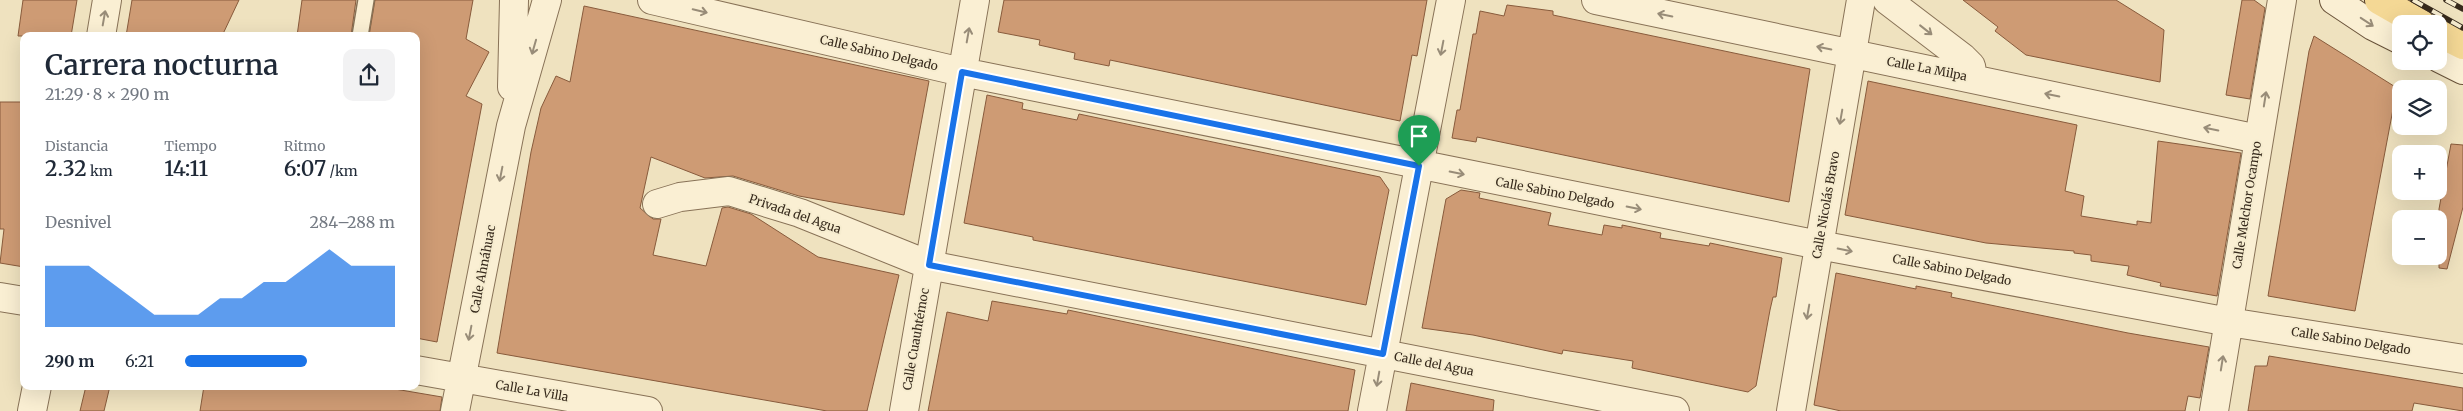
<!DOCTYPE html>
<html lang="es">
<head>
<meta charset="utf-8">
<style>
	body { margin:0; font-family:Merriweather,serif; background:#f2f2f3; color:#1f2937; height:100vh; display:flex; flex-direction:column; font-size:19px; white-space:nowrap }
	* { box-sizing:border-box; margin:0 }
	p { font-size:16px; color:#747a83 }
	.icon { flex:none; width:28px; height:28px; fill:none; stroke:currentColor; stroke-width:2; stroke-linecap:round; stroke-linejoin:round }
	.map { position:relative; flex:1; overflow:hidden }
	.details { position:absolute; left:20px; top:32px; width:400px; height:358px; display:flex; flex-direction:column; background:#fff; border-radius:10px; box-shadow:0 5px 20px #0002 }
	.details>* { flex:none }
	.fabs { position:absolute; left:2392px; top:15px; display:grid; gap:10px }
	.fabs a { display:grid; place-items:center; width:55px; height:55px; border-radius:10px; background:#fff; box-shadow:0 5px 20px #0002; font-size:25px }
	.pin { position:absolute; display:grid; place-items:center; width:42px; height:42px; color:#fff; margin:-51px -21px; border-radius:50% 50% 50% 0; rotate:-45deg; box-shadow:0 0 5px #0007 }
	.pin .icon { rotate:45deg }
	.round { display:grid; place-items:center; flex:none; width:52px; height:52px; border-radius:10px; background:#f2f2f3 }
	.headline { display:flex; align-items:center; justify-content:space-between; height:85px; padding:0 25px }
	h1 { font-size:28px; font-weight:600; line-height:38px }
	.metrics { display:grid; grid-template-columns:repeat(3,1fr); gap:8px; height:85px; padding:5px 25px }
	.metrics div { display:grid; align-content:center }
	.metrics b { font-size:21px; font-weight:600 }
	.metrics small { font-size:14px; font-weight:400 }
	.metrics p { font-size:14px }
	.chart { height:140px; padding:10px 25px }
	.chart p { display:flex; justify-content:space-between }
	.chart svg { width:100%; height:90px; margin-top:5px; fill:#1a73e8; opacity:.7 }
	ul { padding:0 25px; list-style:none; font-size:16px }
	li { display:grid; grid-template-columns:80px 60px 1fr; align-items:center; height:38px }
	li i { height:12px; border-radius:6px; background:#1a73e8 }
	.map>svg:first-child { display:block }
	.building { fill:#ce9b74; stroke:#885b3c }
	.lines { fill:none; stroke-linecap:round; stroke-linejoin:round }
	.lane-casing { stroke:#887257; stroke-width:18 }
	.street-casing { stroke:#887257; stroke-width:30 }
	.secondary-casing { stroke:#6a533a; stroke-width:30 }
	.primary-casing { stroke:#56402c; stroke-width:30 }
	.lane { stroke:#faefd3; stroke-width:15 }
	.street { stroke:#faefd3; stroke-width:28 }
	.secondary { stroke:#faefd3; stroke-width:28 }
	.primary { stroke:#f4d895; stroke-width:28 }
	.rail-casing { stroke:#372a1c; stroke-width:5.5 }
	.rail { stroke:#f6eccf; stroke-width:4; stroke-dasharray:11; stroke-linecap:butt }
	.oneway { stroke:#988c78 }
	.route-casing { stroke:#fff; stroke-width:10 }
	.route { stroke:#1a73e8; stroke-width:6 }
	.labels { text-anchor:middle; stroke-width:4; stroke-linejoin:round; paint-order:stroke }
	.street-label { font-size:12px; fill:#372a1c; stroke:#f6eccf }
</style>
</head>
<body>
<div class="map">
<svg width="2463" height="411" viewBox="0 0 2463 411">
	<rect width="100%" height="100%" fill="#efe2bf"/>
	<!-- building -->
	<path class="building" d="M23,0H77L71,36H18Z
		M132,0H239L222,36H126Z
		M302,0H356L351,36H297Z
		M375,0H473L466,39L489,52L466,96L482,104L437,342L416,338V36H369Z
		M1004,0H1427L1417,56L1412,55L1400,121L1110,60L1109,66L1074,59L1075,53L1039,45L1040,40L998,32Z
		M1963,0H2116L2164,30L2160,82L2026,55L1995,31L1998,27Z
		M2242,0H2254L2265,8L2250,99L2226,95Z
		M1507,5L1553,11V15L1810,69L1789,202L1477,137L1476,142L1452,138L1457,110H1460L1473,34H1476L1480,11L1504,16Z
		M584,6L929,81L904,215L799,196L733,176L705,178L651,157L640,208L653,219H661L653,255L706,266L722,208L728,207L751,214L818,257L899,275L867,411H827L497,353L531,152L541,108L556,76L570,82Z
		M2314,36L2397,88L2355,311L2268,296L2309,51Z
		M1868,81L2077,125L2065,191L2084,196L2081,216L2137,225V221L2151,223L2158,141L2241,153L2217,296L2160,286L2161,283L2127,275L2129,266L2091,261V255L2074,253V251L1986,243L1845,215Z
		M987,95L1023,103L1022,109L1077,120L1079,114L1380,177L1389,190L1366,305L1033,240V237L964,223Z
		M0,102H24V267L0,263L4,229H0Z
		M2451,144L2463,145V207L2447,269L2439,268V209Z
		M1461,190L1480,193L1479,198L1551,213L1548,225L1602,235L1604,225L1622,228V225L1661,233L1660,238L1709,246L1710,243L1782,258L1776,297H1773L1770,310L1756,386L1748,392L1632,368L1633,361L1563,350L1562,354L1473,335L1422,328L1446,199Z
		M1836,273L1916,289V286L1952,293L1951,297L2128,333L2209,347L2200,398L2188,396L2185,411H1841L1814,405Z
		M992,301L1067,314L1068,310L1355,370L1348,411H928L947,312L988,321Z
		M2269,356L2463,388V411L2414,403L2412,411H2248L2255,366H2267Z
		M1411,383L1494,400L1493,411H1406Z
		M86,386H110L104,411H80Z
		M204,386H377L442,397L440,411H200Z"/>
	<g class="lines">
		<!-- lane casing -->
		<g class="lane-casing">
			<path id="lane" d="M360,36L366,0"/>
		</g>
		<!-- street casing -->
		<g class="street-casing">
			<path id="street" d="M652,0L962,72L1819,245L2229,322L2463,359
				M1596,0L2258,139
				M1887,0L1963,58L1971,66L1973,78
				M101,36L107,0
				M512,87L514,0
				M657,204L680,197L729,191L800,213L929,265L1675,411
				M0,297L24,301
				M416,370L648,411
				M32,411L37,386
				M455,411L511,126L547,0
				M904,411L975,0
				M1372,411L1451,0
				M1791,411L1861,0
				M2214,411L2282,0"/>
		</g>
		<!-- secondary casing -->
		<g class="secondary-casing">
			<path id="secondary" d="M2334,0L2373,26L2401,40
				M2439,58L2463,70"/>
		</g>
		<!-- primary casing -->
		<g class="primary-casing">
			<path id="primary" d="M2379,0L2421,24
				M2439,33L2463,45"/>
		</g>
		<!-- lane -->
		<use href="#lane" class="lane"/>
		<!-- street -->
		<use href="#street" class="street"/>
		<!-- secondary -->
		<use href="#secondary" class="secondary"/>
		<!-- primary -->
		<use href="#primary" class="primary"/>
		<!-- rail casing -->
		<g class="rail-casing">
			<path id="rail" d="M2413,0L2463,28
				M2446,0L2463,9"/>
		</g>
		<!-- rail -->
		<use href="#rail" class="rail"/>
	</g>
	<!-- one-way arrows -->
	<defs><path id="oneway-shaft" d="M-6 0H5M1.5-3L5.5 0L1.5 3" fill="none" stroke-width="1.6" stroke-linecap="round" stroke-linejoin="round" transform="scale(1.25)"/></defs>
	<g class="oneway">
		<use href="#oneway-shaft" transform="translate(700 11) rotate(13)"/>
		<use href="#oneway-shaft" transform="translate(1665 15) rotate(-168)"/>
		<use href="#oneway-shaft" transform="translate(104 18) rotate(-80)"/>
		<use href="#oneway-shaft" transform="translate(2367 22) rotate(33)"/>
		<use href="#oneway-shaft" transform="translate(1926 30) rotate(38)"/>
		<use href="#oneway-shaft" transform="translate(968 35) rotate(-80)"/>
		<use href="#oneway-shaft" transform="translate(534 47) rotate(106)"/>
		<use href="#oneway-shaft" transform="translate(1442 48) rotate(101)"/>
		<use href="#oneway-shaft" transform="translate(1824 48) rotate(-168)"/>
		<use href="#oneway-shaft" transform="translate(2052 95) rotate(-168)"/>
		<use href="#oneway-shaft" transform="translate(2265 99) rotate(-81)"/>
		<use href="#oneway-shaft" transform="translate(1841 117) rotate(100)"/>
		<use href="#oneway-shaft" transform="translate(2211 129) rotate(-168)"/>
		<use href="#oneway-shaft" transform="translate(1457 173) rotate(11)"/>
		<use href="#oneway-shaft" transform="translate(501 174) rotate(101)"/>
		<use href="#oneway-shaft" transform="translate(1634 208) rotate(11)"/>
		<use href="#oneway-shaft" transform="translate(1845 250) rotate(11)"/>
		<use href="#oneway-shaft" transform="translate(1808 312) rotate(100)"/>
		<use href="#oneway-shaft" transform="translate(470 333) rotate(101)"/>
		<use href="#oneway-shaft" transform="translate(2222 363) rotate(-81)"/>
		<use href="#oneway-shaft" transform="translate(1378 379) rotate(100)"/>
	</g>
	<g class="lines">
		<!-- route casing -->
		<g class="route-casing">
			<path id="route" d="M962,72L1419,166L1383,354L929,265Z"/>
		</g>
		<!-- route -->
		<use href="#route" class="route"/>
	</g>
	<g class="labels">
		<!-- street labels -->
		<g class="street-label">
			<text transform="translate(879 53) rotate(13)" y="4">Calle Sabino Delgado</text>
			<text transform="translate(1927 69) rotate(11)" y="4">Calle La Milpa</text>
			<text transform="translate(1555 193) rotate(11)" y="4">Calle Sabino Delgado</text>
			<text transform="translate(1826 205) rotate(-80)" y="4">Calle Nicolás Bravo</text>
			<text transform="translate(2247 205) rotate(-81)" y="4">Calle Melchor Ocampo</text>
			<text transform="translate(795 214) rotate(19)" y="4">Privada del Agua</text>
			<text transform="translate(483 269) rotate(-79)" y="4">Calle Ahnáhuac</text>
			<text transform="translate(1952 270) rotate(11)" y="4">Calle Sabino Delgado</text>
			<text transform="translate(916 339) rotate(-80)" y="4">Calle Cuauhtémoc</text>
			<text transform="translate(2351 341) rotate(9)" y="4">Calle Sabino Delgado</text>
			<text transform="translate(1434 364) rotate(11)" y="4">Calle del Agua</text>
			<text transform="translate(532 391) rotate(10)" y="4">Calle La Villa</text>
		</g>
	</g>
</svg>
<div class="fabs">
<a><svg class="icon" aria-label="locate" viewBox="0 0 24 24"><circle cx="12" cy="12" r="6"/><path d="M12 2v4M12 18v4M2 12h4M18 12h4"/></svg></a>
<a><svg class="icon" aria-label="layers" viewBox="0 0 24 24"><path d="M12 4l9 5-9 5-9-5zM3 14l9 5 9-5"/></svg></a>
<a>+</a>
<a>−</a>
</div>
<div class="pin" style="left:1419px;top:166px;background:#1e9e55"><svg class="icon" aria-label="arrive" viewBox="0 0 24 24"><path d="M6 21V4h12l-3 4 3 4H6"/></svg></div>
<section class="details">
<div class="headline"><div><h1>Carrera nocturna</h1><p>21:29 · 8 × 290 m</p></div><a class="round"><svg class="icon" aria-label="share" viewBox="0 0 24 24"><path d="M12 15V3M7 8l5-5 5 5M5 13v7h14v-7"/></svg></a></div>
<div class="metrics">
<div><p>Distancia</p><b>2.32<small> km</small></b></div>
<div><p>Tiempo</p><b>14:11</b></div>
<div><p>Ritmo</p><b>6:07<small> /km</small></b></div>
</div>
<div class="chart"><p><span>Desnivel</span>284–288 m</p>
<svg viewBox="0 0 160 44" preserveAspectRatio="none"><path d="M0 44V14L10 14L20 14L30 22L40 30L50 38L60 38L70 38L80 30L90 30L100 22L110 22L120 14L130 6L140 14L150 14L160 14V44z"/></svg>
</div>
<ul>
<li><b>290 m</b>6:21<i style="width:58%"></i></li>
</ul>
</section>
</div>
</body>
</html>
